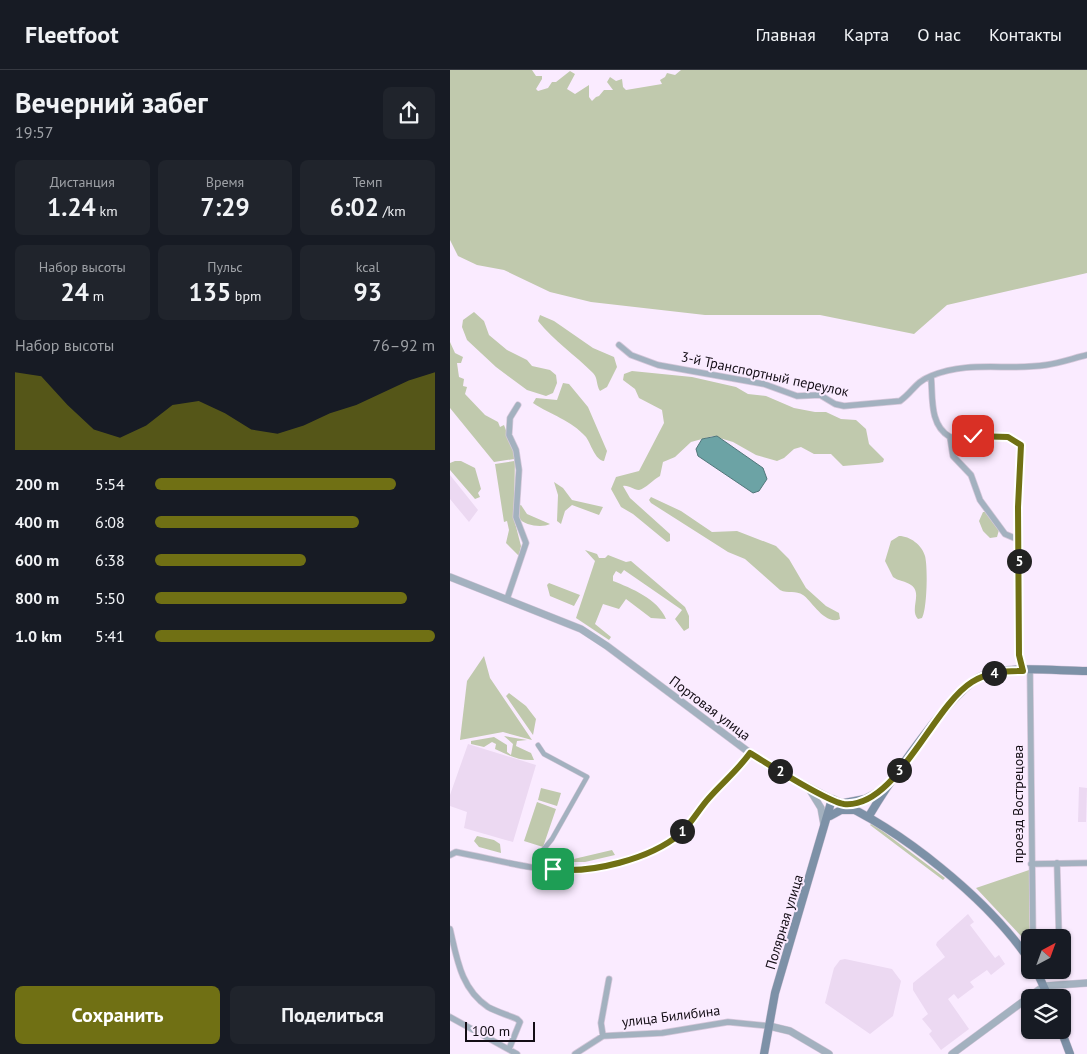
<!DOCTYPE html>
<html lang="ru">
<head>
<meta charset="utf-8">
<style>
	body { margin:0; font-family:"PT Sans",sans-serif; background:#20242c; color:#f1f3f6; height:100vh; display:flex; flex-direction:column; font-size:19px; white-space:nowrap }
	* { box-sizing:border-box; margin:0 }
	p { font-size:16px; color:#9ea1a6 }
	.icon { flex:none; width:28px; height:28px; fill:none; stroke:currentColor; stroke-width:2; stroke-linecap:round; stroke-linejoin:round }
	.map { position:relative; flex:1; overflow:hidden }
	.sheet { display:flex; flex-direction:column; background:#171b24; width:450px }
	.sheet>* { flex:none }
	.needle { width:32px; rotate:41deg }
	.controls { position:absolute; left:571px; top:859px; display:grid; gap:10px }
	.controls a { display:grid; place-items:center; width:50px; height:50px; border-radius:8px; background:#171b24; box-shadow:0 1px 4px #0004; font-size:25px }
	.scale { position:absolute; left:15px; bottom:12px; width:70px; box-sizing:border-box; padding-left:5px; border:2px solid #130d15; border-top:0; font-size:14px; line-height:18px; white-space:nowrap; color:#130d15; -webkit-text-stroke:4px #faebff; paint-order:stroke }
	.pin { position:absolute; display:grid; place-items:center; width:42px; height:42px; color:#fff; margin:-21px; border-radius:10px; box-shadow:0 2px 8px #0006 }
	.km { position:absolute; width:25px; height:25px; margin:-12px; border-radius:50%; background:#222; color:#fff; font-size:14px; line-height:25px; text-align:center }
	.round { display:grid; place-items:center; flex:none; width:52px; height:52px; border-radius:8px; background:#20242c }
	.summary { display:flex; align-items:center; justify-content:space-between; height:85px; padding:0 15px }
	h1 { font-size:28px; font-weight:700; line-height:38px }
	.metrics { display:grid; grid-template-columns:repeat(3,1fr); gap:8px; height:85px; padding:5px 15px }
	.metrics div { display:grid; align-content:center; border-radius:8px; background:#20242c; text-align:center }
	.metrics b { font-size:25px; font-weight:700 }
	.metrics small { font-size:14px; font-weight:400 }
	.metrics p { font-size:14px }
	.chart { height:140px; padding:10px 15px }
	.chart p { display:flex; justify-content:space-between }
	.chart svg { width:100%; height:90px; margin-top:5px; fill:#707014; opacity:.7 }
	.cta { display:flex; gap:10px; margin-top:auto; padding:10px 15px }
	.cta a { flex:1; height:58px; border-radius:8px; background:#707014; color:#fff; font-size:20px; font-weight:700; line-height:58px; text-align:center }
	.cta a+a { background:#20242c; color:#f1f3f6 }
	ul { padding:0 15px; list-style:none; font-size:16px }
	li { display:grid; grid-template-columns:80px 60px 1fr; align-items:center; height:38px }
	li i { height:12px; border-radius:6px; background:#707014 }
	header { display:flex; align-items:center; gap:30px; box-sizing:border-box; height:70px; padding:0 25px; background:#171b24; border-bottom:1px solid #363941 }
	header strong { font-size:24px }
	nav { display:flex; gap:28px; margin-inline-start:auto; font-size:18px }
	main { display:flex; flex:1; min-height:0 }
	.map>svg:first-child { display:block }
	.built { fill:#ecd9f2 }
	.green { fill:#c0c9ad }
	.water { fill:#6ca3a5; stroke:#51767a }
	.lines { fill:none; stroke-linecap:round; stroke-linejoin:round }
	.pedestrian-casing { stroke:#d5c7da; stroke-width:5.5 }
	.minor-casing { stroke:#d5c7da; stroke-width:7 }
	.tertiary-casing { stroke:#d5c7da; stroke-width:8 }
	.secondary-casing { stroke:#d5c7da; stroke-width:9 }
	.pedestrian { stroke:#a3b1bf; stroke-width:4.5 }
	.minor { stroke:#a3b1bf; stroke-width:5.5 }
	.tertiary { stroke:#a3b1bf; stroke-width:7 }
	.secondary { stroke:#7d91a7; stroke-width:8 }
	.route-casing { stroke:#fff; stroke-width:10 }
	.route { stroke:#707014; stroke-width:6 }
	.labels { text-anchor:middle; stroke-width:4; stroke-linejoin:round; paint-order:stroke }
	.street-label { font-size:14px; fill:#130d15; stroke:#faebff }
</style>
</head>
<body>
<header>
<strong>Fleetfoot</strong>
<nav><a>Главная</a><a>Карта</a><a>О нас</a><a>Контакты</a></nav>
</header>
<main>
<section class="sheet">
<div class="summary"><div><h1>Вечерний забег</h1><p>19:57</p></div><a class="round"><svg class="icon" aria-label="share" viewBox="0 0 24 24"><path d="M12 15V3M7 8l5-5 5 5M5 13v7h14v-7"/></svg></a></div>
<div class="metrics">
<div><p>Дистанция</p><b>1.24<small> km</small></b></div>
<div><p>Время</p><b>7:29</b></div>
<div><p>Темп</p><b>6:02<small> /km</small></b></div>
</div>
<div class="metrics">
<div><p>Набор высоты</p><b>24<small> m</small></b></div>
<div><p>Пульс</p><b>135<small> bpm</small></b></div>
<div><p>kcal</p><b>93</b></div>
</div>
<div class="chart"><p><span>Набор высоты</span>76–92 m</p>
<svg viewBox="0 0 160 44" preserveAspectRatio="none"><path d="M0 44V6L10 8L20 22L30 34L40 38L50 32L60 22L70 20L80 26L90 34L100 36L110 32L120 26L130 22L140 16L150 10L160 6V44z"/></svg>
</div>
<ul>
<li><b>200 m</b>5:54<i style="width:86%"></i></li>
<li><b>400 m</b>6:08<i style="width:73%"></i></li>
<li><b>600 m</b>6:38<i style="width:54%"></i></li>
<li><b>800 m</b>5:50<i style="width:90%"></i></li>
<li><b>1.0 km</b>5:41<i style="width:100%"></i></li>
</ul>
<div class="cta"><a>Сохранить</a><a>Поделиться</a></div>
</section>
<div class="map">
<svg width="637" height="984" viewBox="0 0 637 984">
	<rect width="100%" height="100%" fill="#faebff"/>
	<!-- built -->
	<path class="built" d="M0,405L28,440L19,452L0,429Z
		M18,674L86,695L63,772L14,758L17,742L0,736V725Z
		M629,717L637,718L636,752H628Z
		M518,844L524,852L520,855L545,888L549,885L555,894L541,905L537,900L520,912L524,917L508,929L504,924L498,929L519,959L491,980L479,964L482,961L472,949L478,944L463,920V913L495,887L486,875L487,872Z
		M395,889L442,899L451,911L443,946L420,964L375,933L384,898L390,890Z"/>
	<!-- green -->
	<path class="green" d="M0,0H82L86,6H92V9L86,19L88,21L98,18L102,12H106L120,1L125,4L117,19L125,24L139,15V27L142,31L146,27L149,26L154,20H163L157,12L160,7L166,11L172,9L173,17L176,20L212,14L210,10L215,7L217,3L225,5L231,0H637V203L497,235L464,264L370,245H255L141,232L100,222L54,200L27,195L8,186L0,170Z
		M24,242L34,251L39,265L57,280L77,290L82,296L100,300L106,305L107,313L103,323L96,326L77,320L46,297L17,270L12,257L13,250Z
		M90,245L104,251L143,278L164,287L167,297L157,317L150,321C146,315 148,308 143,303C125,285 104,271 88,251Z
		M0,272L5,283L13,287L11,293H7L9,307L14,309L13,316L17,317L15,324L35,345L48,352L50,357L54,355L65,385L64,449L71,476L69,486L56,473L59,460L57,451L54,452L45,394L64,391V389L44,392L0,338Z
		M182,301L242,307L286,317L298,324L316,326L344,338L365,342H376L391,349L406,350L416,359L419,374L434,389L433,392L429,393L393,396L381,384H364L351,377L344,379L334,388L327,391L306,385L283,372L263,366L241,372L225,387L213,392L210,406C204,409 195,419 189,420C183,420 179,415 173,416L180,428L220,464V471L217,472L183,444L171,437L161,419L166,407L189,401L214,353L212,340L189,328L185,319L173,310L174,304Z
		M113,313L119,314L138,337L157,381L154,391C145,390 141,374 136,367C121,350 101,345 83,333L86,328L107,330Z
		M5,391H11L25,398L31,419L28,423L30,427L25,429L0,400V393Z
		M104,412L113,418L122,430L153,437L149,445L122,435L115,441L111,454L107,451L108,425Z
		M201,427L231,441L262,462L287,461L326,476L339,489L356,518L376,536L389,543L390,549C375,556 361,530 353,525C346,520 338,524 330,520L295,489L278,482L201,433L199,430Z
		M71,435L77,444L100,454C93,458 74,456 69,448C67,445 68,440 68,436Z
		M533,442H537L549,460L547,467L540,468L533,461L529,451Z
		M449,466C460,466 472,475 475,486C478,497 477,540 472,548L468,549C459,540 473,523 461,515C456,511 448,511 443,507L435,491L441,471Z
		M135,480L147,484L149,488H155L158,485L176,492L181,491L235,537L239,546V558L234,561L225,549L232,540L174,500L171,504L166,501L163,506V511C181,518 208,529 216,549L201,548L176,529L169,539L153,534L145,554L161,567L159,570L126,548L145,491Z
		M99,513L130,525L124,536L100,526L97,515Z
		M34,586L40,608L82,670L53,662L10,670L17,611Z
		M59,623L76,636L86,649L83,665L56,626Z
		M54,666L77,670L67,671L66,676L81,683L84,690C69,691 58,685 45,679L46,674L42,672L34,677L21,674V671L44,667L57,675V682L61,685L63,674Z
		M91,718L111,723L107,736L88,730Z
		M87,732L106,739L93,777L74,771Z
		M422,753L495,808L493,810L420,755Z
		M27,766L44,770L50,774L51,783L29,777L24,771Z
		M162,780L165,785L135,792H111Z
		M579,800L580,865L571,866L526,818Z"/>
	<!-- water -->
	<path class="water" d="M267,366L313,398L317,409L309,421L303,423L248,386L246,379L252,369Z"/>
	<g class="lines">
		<!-- pedestrian casing -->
		<g class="pedestrian-casing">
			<path id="pedestrian" d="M88,675L94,684L137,707L102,769L89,785"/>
		</g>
		<!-- minor casing -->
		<g class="minor-casing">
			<path id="minor" d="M169,275L181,285L208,295L314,314L347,326L370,325L385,334L394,336L450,331C463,322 465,312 481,306
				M500,367L503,386L521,405L530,430L555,464L569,470
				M57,529L76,473L66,447L69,400L66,380L59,365L60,348L68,335
				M573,601L569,585L568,437L571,375L558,367H500C479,355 483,327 481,306C519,290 557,301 596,295C610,293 624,288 637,285
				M580,601L583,868
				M0,785L6,782C44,789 84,801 123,801C152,801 209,782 230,763C241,753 249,739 259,728C273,712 288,700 300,683
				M607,793L609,868
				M581,794L637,793
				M0,859C7,889 11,919 38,937C47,942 58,945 67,949L70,952L59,979
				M572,879L580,873
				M0,947L67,984
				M153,966L151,953L159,909
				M125,984L153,966L212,963L278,952L319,956"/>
		</g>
		<!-- tertiary casing -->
		<g class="tertiary-casing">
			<path id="tertiary" d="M0,507L131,559L157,576L300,683L324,699L382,729
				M358,717L371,738L374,755
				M319,956L340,961L379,984
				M502,984L594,916L637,913"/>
		</g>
		<!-- secondary casing -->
		<g class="secondary-casing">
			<path id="secondary" d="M394,733L415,729L434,719
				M380,746L391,740H403
				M419,746C438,714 502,618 534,605C562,595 607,601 637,601
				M586,900L599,928
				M611,960L620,984
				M314,984L325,923L382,729C451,759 538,829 580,891"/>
		</g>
		<!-- pedestrian -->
		<use href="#pedestrian" class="pedestrian"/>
		<!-- minor -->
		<use href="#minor" class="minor"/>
		<!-- tertiary -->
		<use href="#tertiary" class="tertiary"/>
		<!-- secondary -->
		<use href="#secondary" class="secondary"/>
	</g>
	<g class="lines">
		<!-- route casing -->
		<g class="route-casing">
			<path id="route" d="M103,799C141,804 200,789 230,764C241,754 249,739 259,728C273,712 288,700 300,683C316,693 378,732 394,734C446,739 482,637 522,612C538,602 554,601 573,601L569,585L568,437L571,375L558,367L523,366"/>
		</g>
		<!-- route -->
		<use href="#route" class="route"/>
	</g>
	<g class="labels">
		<!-- street labels -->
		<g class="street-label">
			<text transform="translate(315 304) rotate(12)" y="5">3-й Транспортный переулок</text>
			<text transform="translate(260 638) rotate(37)" y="5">Портовая улица</text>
			<text transform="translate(568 734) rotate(-90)" y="5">проезд Вострецова</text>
			<text transform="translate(334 852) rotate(-73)" y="5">Полярная улица</text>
			<text transform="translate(221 946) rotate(-7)" y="5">улица Билибина</text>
		</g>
	</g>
</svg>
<div class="controls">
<a><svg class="needle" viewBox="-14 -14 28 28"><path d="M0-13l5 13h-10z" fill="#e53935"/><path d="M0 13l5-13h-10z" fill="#9ea1a6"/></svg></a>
<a><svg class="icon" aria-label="layers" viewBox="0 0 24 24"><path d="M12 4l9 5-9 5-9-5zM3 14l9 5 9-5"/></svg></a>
</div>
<div class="scale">100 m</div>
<div class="pin" style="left:103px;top:799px;background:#1e9e55"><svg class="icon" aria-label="arrive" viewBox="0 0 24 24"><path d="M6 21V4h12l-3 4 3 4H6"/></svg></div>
<div class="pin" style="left:523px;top:366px;background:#d93025"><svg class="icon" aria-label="check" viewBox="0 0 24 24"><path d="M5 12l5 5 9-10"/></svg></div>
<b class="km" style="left:232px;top:761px">1</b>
<b class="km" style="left:330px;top:701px">2</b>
<b class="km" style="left:449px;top:700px">3</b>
<b class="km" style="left:544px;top:603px">4</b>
<b class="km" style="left:569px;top:491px">5</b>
</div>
</main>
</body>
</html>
